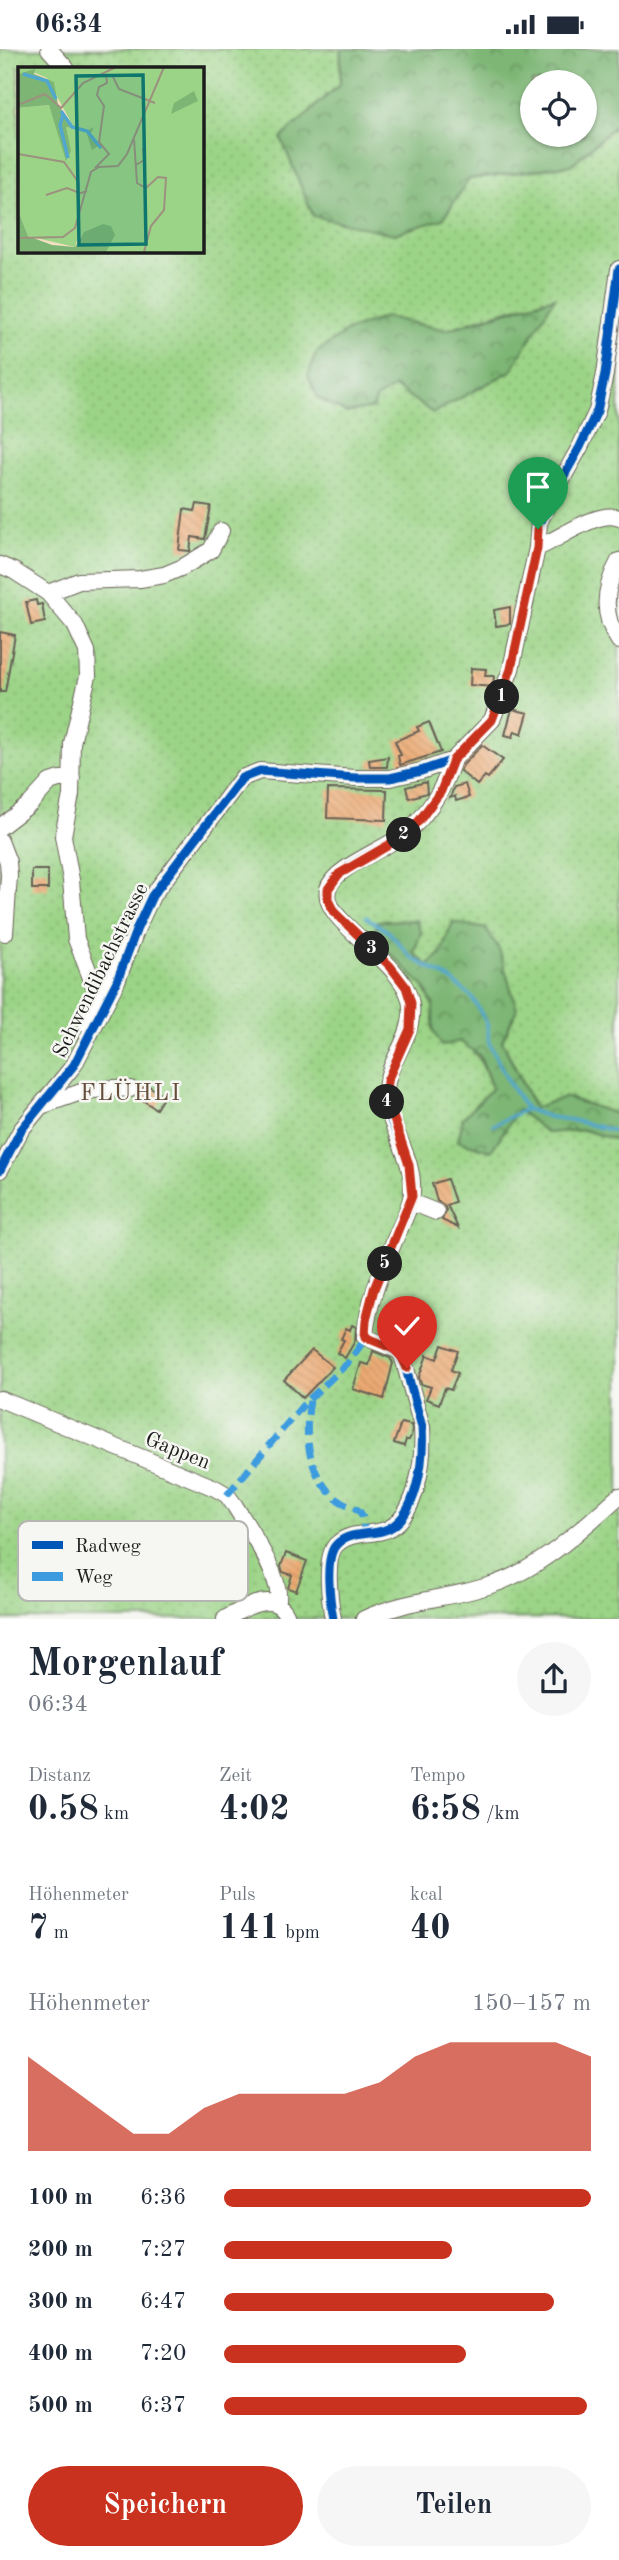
<!DOCTYPE html>
<html lang="de">
<head>
<meta charset="utf-8">
<style>
	body { margin:0; font-family:"Old Standard TT",serif; background:#f6f6f7; color:#1f2937; height:100vh; display:flex; flex-direction:column; font-size:26px; white-space:nowrap }
	* { box-sizing:border-box; margin:0 }
	p { font-size:23px; color:#747a83 }
	.icon { flex:none; width:38px; height:38px; fill:none; stroke:currentColor; stroke-width:2; stroke-linecap:round; stroke-linejoin:round }
	.map { position:relative; height:1570px; overflow:hidden }
	.drawer { display:flex; flex-direction:column; background:#fff; flex:1 }
	.drawer>* { flex:none }
	.fabs { position:absolute; left:520px; top:21px; display:grid; gap:14px }
	.fabs a { display:grid; place-items:center; width:77px; height:77px; border-radius:50%; background:#fff; box-shadow:0 2px 5px #0004; font-size:35px }
	.pin { position:absolute; display:grid; place-items:center; width:60px; height:60px; color:#fff; margin:-72px -30px; border-radius:50% 50% 50% 0; rotate:-45deg; box-shadow:0 0 7px #0007 }
	.pin .icon { rotate:45deg }
	.km { position:absolute; width:35px; height:35px; margin:-18px; border-radius:50%; background:#222; color:#fff; font-size:19px; line-height:35px; text-align:center }
	.round { display:grid; place-items:center; flex:none; width:74px; height:74px; border-radius:37px; background:#f6f6f7 }
	.head { display:flex; align-items:center; justify-content:space-between; height:119px; padding:0 28px }
	h1 { font-size:38px; font-weight:800; line-height:52px }
	.figures { display:grid; grid-template-columns:repeat(3,1fr); gap:10px; height:119px; padding:7px 28px }
	.figures div { display:grid; align-content:center }
	.figures b { font-size:35px; font-weight:800 }
	.figures small { font-size:19px; font-weight:400 }
	.figures p { font-size:19px }
	.chart { height:196px; padding:14px 28px }
	.chart p { display:flex; justify-content:space-between }
	.chart svg { width:100%; height:126px; margin-top:7px; fill:#c8321e; opacity:.7 }
	.action { display:flex; gap:14px; margin-top:auto; padding:14px 28px }
	.action a { flex:1; height:80px; border-radius:42px; background:#c8321e; color:#fff; font-size:28px; font-weight:800; line-height:80px; text-align:center }
	.action a+a { background:#f6f6f7; color:#1f2937 }
	ul { padding:0 28px; list-style:none; font-size:23px }
	li { display:grid; grid-template-columns:112px 84px 1fr; align-items:center; height:52px }
	li i { height:18px; border-radius:9px; background:#c8321e }
	.status { display:flex; justify-content:space-between; align-items:center; height:49px; padding:0 35px; background:#fff; direction:ltr }
	.status svg { height:19px; fill:currentColor }
	.map>svg:first-child { display:block }
	.grass { fill:url(#grass-dots); stroke:#5c7852; stroke-width:2; fill-rule:evenodd }
	.forest { fill:url(#forest-crowns); stroke:#4c6948; stroke-width:2; fill-rule:evenodd }
	.lines { fill:none; stroke-linecap:round; stroke-linejoin:round }
	.stream { stroke:#51a7cd; stroke-width:3.5 }
	.building { fill:url(#building-back-hatch) }
	.minor-casing { stroke:#676055; stroke-width:18 }
	.minor { stroke:#fff; stroke-width:16 }
	.quiet { stroke:#3c9bdf; stroke-width:7; stroke-dasharray:14 7; stroke-linecap:butt }
	.cycleway-casing { stroke:#f6f6f2; stroke-width:13 }
	.cycleway { stroke:#0057b8; stroke-width:9 }
	.route-casing { stroke:#fff; stroke-width:14 }
	.route { stroke:#c8321e; stroke-width:9 }
	.labels { text-anchor:middle; stroke-width:5; stroke-linejoin:round; paint-order:stroke }
	.street-label { font-size:21px; fill:#1c1c1c; stroke:#f6f6f2 }
	.neighbourhood-label { font-size:23px; letter-spacing:2px; fill:#654d3a; stroke:#f6f6f2 }
	.inset-river { fill:none; stroke:#51a7cd; stroke-width:3.5 }
	.inset-road { fill:none; stroke:#9c917e; stroke-width:2 }
	.view { fill:#0f766e; fill-opacity:0.15; stroke:#0f766e; stroke-width:3.5 }
	.inset-edge { fill:none; stroke:#1c1c1c; stroke-width:3.5 }
	.key { fill:#f6f6f2; stroke:#b5b5b2; stroke-width:2 }
	.key-label { font-size:19px; fill:#1c1c1c }
</style>
</head>
<body>
<div class="status"><b>06:34</b><svg viewBox="0 0 49 12"><path d="M0 12V9h3v3zM5 12V6h3v6zM10 12V3h3v9zM15 12V0h3v12zM26 1h20v11H26zM47 4h2v5h-2z"/></svg></div>
<div class="map">
<svg width="619" height="1570" viewBox="0 0 619 1570">
	<defs>
		<pattern id="grass-dots" width="8" height="8" patternUnits="userSpaceOnUse" patternTransform="scale(1.75)"><rect width="8" height="8" fill="#9cd487"/><path d="M2 2h.1M6 6h.1" fill="none" stroke="#86b574" stroke-width="1.8" stroke-linecap="round"/></pattern>
		<pattern id="forest-crowns" width="20" height="18" patternUnits="userSpaceOnUse" patternTransform="scale(1.75)"><rect width="20" height="18" fill="#7db674"/><path d="M2 6a3 3 0 1 1 6 0M12 15a3 3 0 1 1 6 0" fill="none" stroke="#66935e"/></pattern>
		<pattern id="building-back-hatch" width="6" height="6" patternUnits="userSpaceOnUse" patternTransform="scale(1.75)"><rect width="6" height="6" fill="#eca972"/><path d="M-1 5l2 2M0 0l6 6M5-1l2 2" fill="none" stroke="#ca9162"/></pattern>
	</defs>
	<rect width="100%" height="100%" fill="#f6f6f2"/>
	<filter id="ink" filterUnits="userSpaceOnUse"><feTurbulence type="fractalNoise" baseFrequency=".0143" numOctaves="2"/><feDisplacementMap in="SourceGraphic" scale="14" xChannelSelector="R" yChannelSelector="G"/><feConvolveMatrix kernelMatrix="1 2 1 2 8 2 1 2 1" color-interpolation-filters="sRGB"/></filter>
	<filter id="wash" filterUnits="userSpaceOnUse"><feTurbulence type="fractalNoise" baseFrequency=".00686" numOctaves="4" result="noise"/><feDisplacementMap in="SourceGraphic" scale="28" xChannelSelector="R" yChannelSelector="G"/><feGaussianBlur stdDeviation="1.57" result="paint"/><feColorMatrix in="noise" values="0 0 0 0 0 0 0 0 0 0 0 0 0 0 0 0 0 1.4 0 .05"/><feComposite in="paint" operator="in"/></filter>
	<g filter="url(#wash)">
		<rect width="100%" height="100%" fill="#f1dfc0"/>
		<!-- grass -->
		<path class="grass" d="M0,0H341L340,35L443,170L469,130L571,116L619,73V1066L566,1048L535,1059L502,992L453,873L440,905L428,917L413,904L421,883L376,890L425,939L433,957V982C474,996 476,999 492,1039L463,1069L518,1061L547,1084L584,1081L619,1092V1569L0,1570ZM19,19H201V201H19ZM555,248L395,338L377,349L385,268L446,281L497,264Z"/>
		<!-- forest -->
		<path class="forest" d="M341,0H619V73L571,116L469,130L443,170L394,185L313,167L281,89L340,35ZM532,33H584V86H532Z
			M555,248L511,322L433,364L395,338L377,349L373,359L346,364L318,349L308,327L316,304L347,282L385,268L446,281Z
			M417,871L421,883L414,904L428,917L440,905L453,873L486,880L499,900L517,960L502,992L534,1059L565,1048L619,1066V1092L584,1081L547,1084L518,1061L491,1102L458,1092L463,1069L492,1039L480,1007L460,992L442,997L433,982V957L425,939L376,890L377,872Z"/>
		<g class="lines">
			<!-- stream -->
			<path class="stream" d="M366,868L389,883L412,909L450,930L472,948L487,975L489,994L509,1034L526,1060L549,1068L571,1071L619,1083
				M493,1076L526,1060"/>
		</g>
		<g id="blocks">
			<!-- building -->
			<path class="building" d="M197,455L211,457L205,490L192,488L190,502L179,501L184,460L195,462Z
				M36,551L37,556L42,555L45,573L31,576L26,553Z
				M510,558V575L496,577L494,561Z
				M0,583L15,586L5,643H0Z
				M471,619L486,620L485,627H494L493,638L470,636Z
				M512,660L528,664L522,685L515,682L513,688L505,686Z
				M429,673L441,703L400,716L398,707L401,706L395,692L419,682L417,678Z
				M482,696L503,711L488,729L485,727L477,736L460,722L463,716Z
				M388,708L387,718H370L369,711Z
				M426,733L427,744L409,749L406,738Z
				M465,735L469,748L456,752L455,747L450,749L454,738Z
				M328,740L387,741L386,771L327,769Z
				M32,821H48V840H32Z
				M146,1035L164,1047L156,1060L138,1048Z
				M447,1130L455,1153L447,1156L458,1179L442,1171L446,1161L444,1156L437,1152L432,1135Z
				M352,1276L356,1278L355,1292L345,1309L337,1304L344,1291L341,1290L346,1279L350,1281Z
				M442,1296L458,1302L451,1321L458,1324L451,1341L445,1339L439,1355L426,1350L431,1338L421,1335L419,1328L427,1306L437,1310Z
				M312,1301L333,1318L303,1349L284,1331Z
				M373,1302L390,1309L393,1314L384,1350L353,1340L361,1314L369,1316Z
				M401,1374L411,1376L412,1380L411,1387L409,1391H406L404,1397L394,1394Z
				M286,1504L307,1512L296,1542L288,1539L292,1526L283,1523L281,1517Z"/>
		</g>
	</g>
	<g filter="url(#ink)">
		<use href="#blocks" fill-opacity="0" stroke="#676055" stroke-width="2"/>
		<g class="lines">
			<!-- minor casing -->
			<g class="minor-casing">
				<path id="minor" d="M49,0L66,19
					M537,499C558,491 598,460 619,469
					M619,512C604,539 601,566 619,592
					M0,516L14,522L48,544L75,576L87,602L88,627L72,694L71,746L63,787L71,831L76,890L95,939L94,952L87,975
					M48,544L79,532L140,530L164,526L183,518L211,501L221,482
					M0,778L30,755L50,733L59,730H72
					M0,792L8,813L9,827L5,884
					M95,939L123,898
					M41,1057L84,1042L113,1039L130,1040
					M0,1121L21,1081L74,1016L117,932L137,879L152,847L242,729L260,722L355,729H390L421,722L453,711L492,671L511,620L537,499L539,474L548,455L580,398L597,362L605,325L619,220
					M411,1153L436,1163
					M0,1350L215,1439L227,1446L235,1457C247,1477 286,1533 277,1555
					M225,1570C244,1559 277,1538 288,1570
					M333,1570C330,1553 324,1509 336,1496C348,1483 367,1486 382,1482C418,1473 424,1409 422,1378L402,1305L395,1300L365,1288C368,1252 382,1221 396,1188C402,1174 411,1158 412,1143C415,1106 384,1074 386,1042C387,1011 415,988 411,956C407,912 320,874 328,840C333,818 391,798 408,782C431,762 444,739 453,711
					M364,1570C404,1551 447,1550 488,1537C540,1521 579,1482 619,1447"/>
			</g>
			<!-- minor -->
			<use href="#minor" class="minor"/>
			<!-- quiet -->
			<path class="quiet" d="M310,1352C304,1384 307,1421 332,1446C348,1462 368,1453 363,1484
				M227,1446L303,1356L348,1314L365,1290"/>
			<!-- cycleway casing -->
			<g class="cycleway-casing">
				<path id="cycleway" d="M0,1121L21,1081L74,1016L117,932L137,879L152,847L242,729L260,722L355,729H390L421,722L453,711L492,671L511,620L537,499L539,474L548,455L580,398L597,362L605,325L619,220
					M333,1570C330,1553 324,1509 336,1496C348,1483 367,1486 382,1482C418,1473 424,1409 422,1378L402,1305L395,1300L365,1288C368,1252 382,1221 396,1188C402,1174 411,1158 412,1143C415,1106 384,1074 386,1042C387,1011 415,988 411,956C407,912 320,874 328,840C333,818 391,798 408,782C431,762 444,739 453,711"/>
			</g>
			<!-- cycleway -->
			<use href="#cycleway" class="cycleway"/>
		</g>
	</g>
	<g class="lines" filter="url(#ink)">
		<!-- route casing -->
		<g class="route-casing">
			<path id="route" d="M407,1319L399,1302L365,1288L366,1271L374,1240L412,1147L409,1116L386,1046L387,1032L410,980L411,954L406,938L390,917L334,863L328,851V840L339,825L387,797L419,772L441,742L453,711L492,671L511,620L537,499L538,480"/>
		</g>
		<!-- route -->
		<use href="#route" class="route"/>
	</g>
	<g class="labels">
		<!-- street labels -->
		<g class="street-label">
			<text transform="translate(100 921) rotate(-64)" y="7">Schwendibachstrasse</text>
			<text transform="translate(178 1401) rotate(22)" y="7">Gappen</text>
		</g>
		<!-- neighbourhood labels -->
		<g class="neighbourhood-label">
			<text x="131" y="1051">FLÜHLI</text>
		</g>
	</g>
	<!-- overview -->
	<g transform="translate(18 18)">
		<rect width="186" height="186" fill="#f1dfc0"/>
		<path d="M0,0H185V185H88L91,174L77,164L60,170L57,180L10,169L0,143V41L31,38L48,84V60L68,64L85,83L73,66L70,63L55,59L29,11L15,5L0,7Z" fill="#9cd487"/>
		<path d="M17,2L16,7L36,15L40,38L55,59L70,63L76,60L73,66L85,83L80,79L74,83L68,64L48,60L53,84L48,94L31,38L0,41V7ZM176,24L180,34L153,47L156,36ZM0,143L10,169L34,178L57,180L66,165L85,157L93,159L97,168L88,185L0,184Z" fill="#7db674"/>
		<path class="inset-river" d="M5,7L29,14L38,32M43,44L54,60L69,64L83,81M45,48L42,58L50,91"/>
		<path class="inset-road" d="M95,10L101,22L137,36M0,38L27,27L43,41L65,16L98,0M116,72L119,116L128,121L140,110L148,111L146,143L133,159L126,185M0,87L46,95L61,116L60,127L69,124M118,98L126,93L125,81M77,101L91,87L81,75L86,39L79,28L81,20L89,16L88,7M28,128L49,121L59,125M0,171L45,170L57,161L73,105L81,100L100,99L109,87L146,0"/>
		<path class="view" d="M125,8L128,177L61,178L58,9Z"/>
		<rect width="186" height="186" class="inset-edge"/>
	</g>
	<!-- legend -->
	<rect x="18" y="1472" width="230" height="80" rx="10" class="key"/>
	<rect x="32" y="1492" width="31" height="8" fill="#0057b8"/>
	<rect x="32" y="1523" width="31" height="9" fill="#3c9bdf"/>
	<g class="key-label">
		<text x="75" y="1503">Radweg</text>
		<text x="75" y="1534">Weg</text>
	</g>
</svg>
<div class="fabs">
<a><svg class="icon" aria-label="locate" viewBox="0 0 24 24"><circle cx="12" cy="12" r="6"/><path d="M12 2v4M12 18v4M2 12h4M18 12h4"/></svg></a>
</div>
<div class="pin" style="left:538px;top:480px;background:#1e9e55"><svg class="icon" aria-label="arrive" viewBox="0 0 24 24"><path d="M6 21V4h12l-3 4 3 4H6"/></svg></div>
<div class="pin" style="left:407px;top:1319px;background:#d93025"><svg class="icon" aria-label="check" viewBox="0 0 24 24"><path d="M5 12l5 5 9-10"/></svg></div>
<b class="km" style="left:502px;top:648px">1</b>
<b class="km" style="left:404px;top:786px">2</b>
<b class="km" style="left:372px;top:900px">3</b>
<b class="km" style="left:387px;top:1053px">4</b>
<b class="km" style="left:385px;top:1215px">5</b>
</div>
<section class="drawer">
<div class="head"><div><h1>Morgenlauf</h1><p>06:34</p></div><a class="round"><svg class="icon" aria-label="share" viewBox="0 0 24 24"><path d="M12 15V3M7 8l5-5 5 5M5 13v7h14v-7"/></svg></a></div>
<div class="figures">
<div><p>Distanz</p><b>0.58<small> km</small></b></div>
<div><p>Zeit</p><b>4:02</b></div>
<div><p>Tempo</p><b>6:58<small> /km</small></b></div>
</div>
<div class="figures">
<div><p>Höhenmeter</p><b>7<small> m</small></b></div>
<div><p>Puls</p><b>141<small> bpm</small></b></div>
<div><p>kcal</p><b>40</b></div>
</div>
<div class="chart"><p><span>Höhenmeter</span>150–157 m</p>
<svg viewBox="0 0 160 44" preserveAspectRatio="none"><path d="M0 44V11L10 20L20 29L30 38L40 38L50 29L60 24L70 24L80 24L90 24L100 20L110 11L120 6L130 6L140 6L150 6L160 11V44z"/></svg>
</div>
<ul>
<li><b>100 m</b>6:36<i style="width:100%"></i></li>
<li><b>200 m</b>7:27<i style="width:62%"></i></li>
<li><b>300 m</b>6:47<i style="width:90%"></i></li>
<li><b>400 m</b>7:20<i style="width:66%"></i></li>
<li><b>500 m</b>6:37<i style="width:99%"></i></li>
</ul>
<div class="action"><a>Speichern</a><a>Teilen</a></div>
</section>
</body>
</html>
